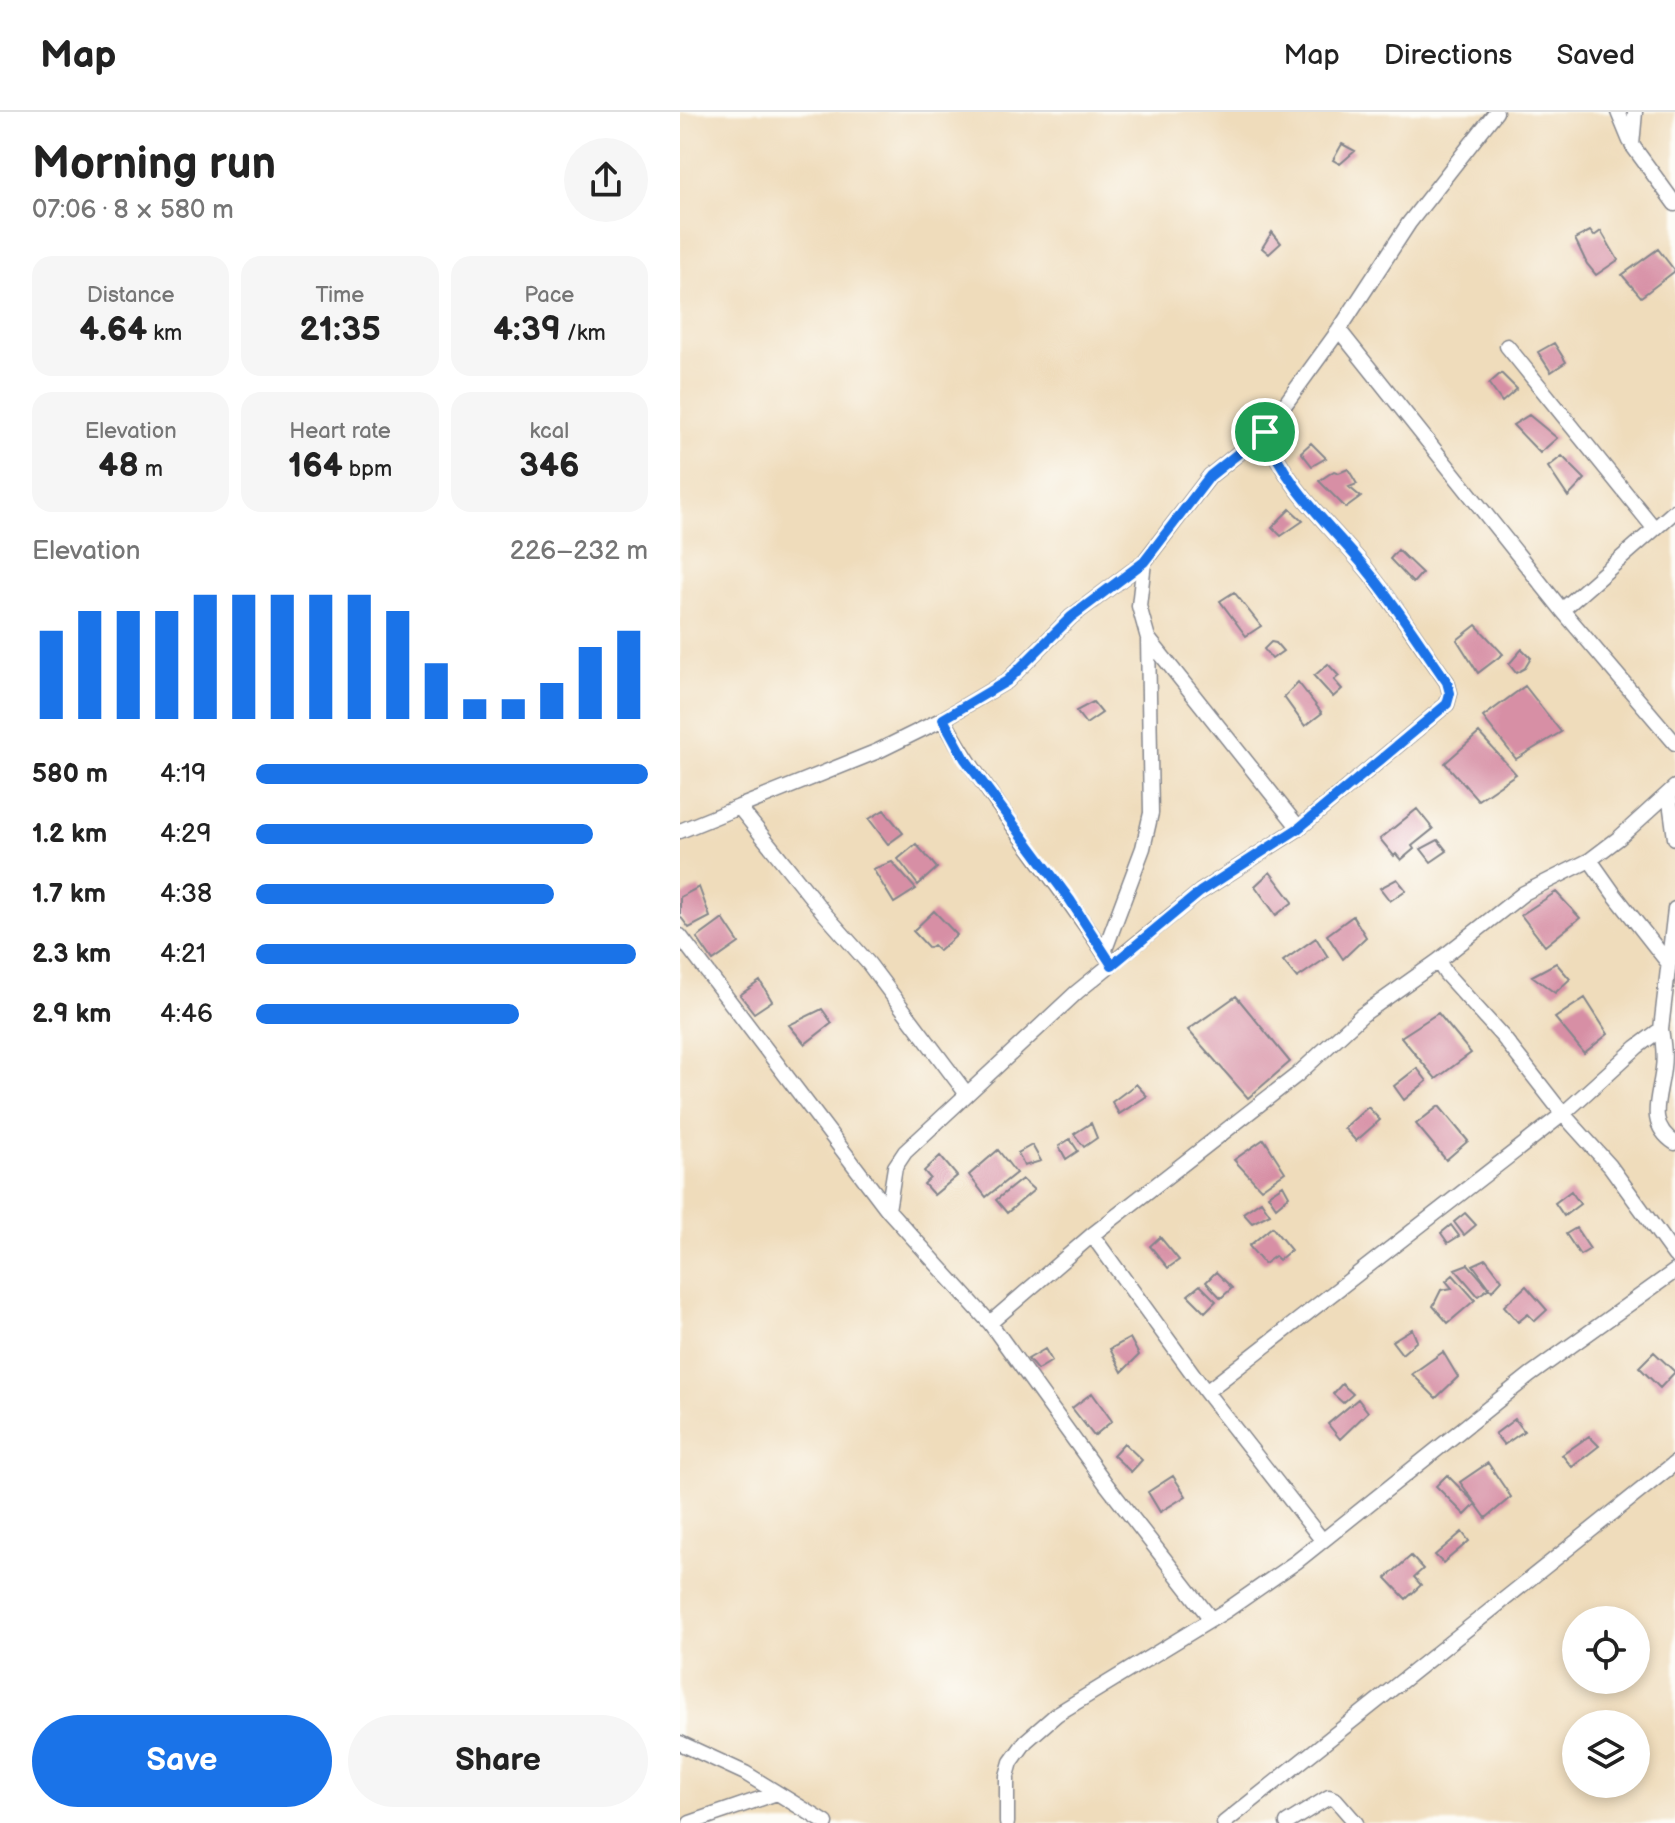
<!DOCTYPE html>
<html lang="en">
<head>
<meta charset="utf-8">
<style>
	body { margin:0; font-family:"Balsamiq Sans",sans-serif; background:#f6f6f6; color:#222; height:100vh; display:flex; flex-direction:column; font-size:30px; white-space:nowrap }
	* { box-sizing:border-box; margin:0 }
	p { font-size:26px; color:#767676 }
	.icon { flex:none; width:44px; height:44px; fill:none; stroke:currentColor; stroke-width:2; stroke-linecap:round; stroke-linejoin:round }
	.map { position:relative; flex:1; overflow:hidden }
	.panel { display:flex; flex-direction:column; background:#fff; width:680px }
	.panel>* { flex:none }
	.tools { position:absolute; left:882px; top:1494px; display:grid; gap:16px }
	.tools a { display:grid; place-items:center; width:88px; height:88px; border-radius:50%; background:#fff; box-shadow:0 4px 12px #0003; font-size:40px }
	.pin { position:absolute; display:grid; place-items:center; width:68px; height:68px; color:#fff; margin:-34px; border:4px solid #fff; border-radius:50%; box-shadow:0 2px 8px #0007 }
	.round { display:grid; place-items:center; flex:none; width:84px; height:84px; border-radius:42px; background:#f6f6f6 }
	.headline { display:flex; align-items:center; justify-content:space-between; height:136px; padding:0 32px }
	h1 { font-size:44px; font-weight:700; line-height:60px }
	.metrics { display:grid; grid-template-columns:repeat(3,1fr); gap:12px; height:136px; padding:8px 32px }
	.metrics div { display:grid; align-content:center; border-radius:20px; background:#f6f6f6; text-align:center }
	.metrics b { font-size:34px; font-weight:700 }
	.metrics small { font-size:22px; font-weight:400 }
	.metrics p { font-size:22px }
	.chart { height:224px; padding:16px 32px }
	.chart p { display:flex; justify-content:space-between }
	.chart svg { width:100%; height:144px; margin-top:8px; stroke:#1a73e8; stroke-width:6 }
	.action { display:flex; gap:16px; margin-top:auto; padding:16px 32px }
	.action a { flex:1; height:92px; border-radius:48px; background:#1a73e8; color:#fff; font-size:32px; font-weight:700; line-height:92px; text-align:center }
	.action a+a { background:#f6f6f6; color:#222 }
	ul { padding:0 32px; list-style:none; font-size:26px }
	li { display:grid; grid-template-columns:128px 96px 1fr; align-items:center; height:60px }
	li i { height:20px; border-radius:10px; background:#1a73e8 }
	header { display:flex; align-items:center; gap:48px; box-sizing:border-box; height:112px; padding:0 40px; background:#fff; border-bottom:2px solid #e0e0e0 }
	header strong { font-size:38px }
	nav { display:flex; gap:44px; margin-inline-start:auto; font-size:28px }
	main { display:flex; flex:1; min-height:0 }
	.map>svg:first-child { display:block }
	.building { fill:#d78fa5 }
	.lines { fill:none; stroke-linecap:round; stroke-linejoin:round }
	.minor-casing { stroke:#85868c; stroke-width:17 }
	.minor { stroke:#fff; stroke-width:14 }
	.route-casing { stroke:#fff; stroke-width:16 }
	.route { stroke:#1a73e8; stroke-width:10 }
</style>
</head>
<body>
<header>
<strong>Map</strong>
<nav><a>Map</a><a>Directions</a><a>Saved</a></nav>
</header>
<main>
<section class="panel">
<div class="headline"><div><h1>Morning run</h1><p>07:06 · 8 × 580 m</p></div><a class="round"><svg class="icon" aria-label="share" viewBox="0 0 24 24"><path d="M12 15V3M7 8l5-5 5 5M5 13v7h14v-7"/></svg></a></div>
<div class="metrics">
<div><p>Distance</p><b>4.64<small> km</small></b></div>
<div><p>Time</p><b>21:35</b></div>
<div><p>Pace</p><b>4:39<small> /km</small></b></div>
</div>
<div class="metrics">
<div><p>Elevation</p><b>48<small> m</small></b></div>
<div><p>Heart rate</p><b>164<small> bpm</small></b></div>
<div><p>kcal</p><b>346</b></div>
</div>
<div class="chart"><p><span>Elevation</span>226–232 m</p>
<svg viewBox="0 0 160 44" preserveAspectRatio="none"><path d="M5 44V17M15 44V11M25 44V11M35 44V11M45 44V6M55 44V6M65 44V6M75 44V6M85 44V6M95 44V11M105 44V27M115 44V38M125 44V38M135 44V33M145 44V22M155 44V17"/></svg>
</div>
<ul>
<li><b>580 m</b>4:19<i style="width:100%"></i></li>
<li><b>1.2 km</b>4:29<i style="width:86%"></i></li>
<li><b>1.7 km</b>4:38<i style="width:76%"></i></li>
<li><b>2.3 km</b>4:21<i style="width:97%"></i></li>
<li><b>2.9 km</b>4:46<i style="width:67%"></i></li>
</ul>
<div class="action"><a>Save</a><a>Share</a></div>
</section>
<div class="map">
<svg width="995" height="1711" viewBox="0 0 995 1711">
	<rect width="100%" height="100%" fill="#fdfcf7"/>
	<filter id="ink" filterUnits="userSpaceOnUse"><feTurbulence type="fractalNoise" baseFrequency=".0125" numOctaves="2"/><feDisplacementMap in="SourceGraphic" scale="16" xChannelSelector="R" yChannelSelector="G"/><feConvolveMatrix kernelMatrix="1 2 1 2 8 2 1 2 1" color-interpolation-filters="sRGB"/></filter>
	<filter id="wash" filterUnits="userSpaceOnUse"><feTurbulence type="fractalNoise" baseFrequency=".006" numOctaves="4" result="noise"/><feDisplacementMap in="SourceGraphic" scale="32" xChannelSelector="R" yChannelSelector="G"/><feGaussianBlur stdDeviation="1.8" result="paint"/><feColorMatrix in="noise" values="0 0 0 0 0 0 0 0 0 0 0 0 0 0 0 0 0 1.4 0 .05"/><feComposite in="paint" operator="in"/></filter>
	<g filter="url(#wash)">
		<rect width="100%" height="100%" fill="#efdcbb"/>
		<g id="blocks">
			<!-- building -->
			<path class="building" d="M662,32L675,39L660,52L653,48Z
				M910,119L914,124L921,119L938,148L916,163L907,152L895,127Z
				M592,120L601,131L589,142L582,136Z
				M978,137L995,159L961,185L942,163Z
				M874,231L886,250L871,260L858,240Z
				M821,261L837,277L822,290L809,272Z
				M849,303L877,326L860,341L833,313Z
				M631,331L646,346L632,354L621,340Z
				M882,344L905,367L888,385L868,355Z
				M668,357L677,372L669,375L681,385L666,396L639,369L654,359L659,361Z
				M610,397L623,409L601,424L592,415Z
				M718,438L742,461L733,471L710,447Z
				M554,480L581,514L566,524L540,489Z
				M796,513L823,542L798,561L777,528Z
				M591,530L596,531L603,539L592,547L584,537Z
				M842,537L851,546L845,556L836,561L829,552Z
				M648,552L659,564L654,568L662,577L653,585L634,564Z
				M618,570L642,601L625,614L604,585Z
				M845,574L881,620L836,647L803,605Z
				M413,590L422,601L406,612L396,599Z
				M799,621L836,662L798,688L765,651Z
				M737,697L753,717L732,734L734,737L721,748L716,742L714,744L700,727Z
				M204,698L223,721L208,732L189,707Z
				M758,728L767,739L751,750L741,737Z
				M236,732L257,756L238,773L218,747Z
				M212,750L236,777L214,791L193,757Z
				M590,760L613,790L596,803L575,774Z
				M717,767L726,778L710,789L700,776Z
				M19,775L30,805L9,816L0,804V785Z
				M876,780L900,806L865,834L841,803Z
				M254,799L277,823L259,839L253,833L249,836L233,819Z
				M673,804L686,825L663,847L647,823Z
				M43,807L59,831L33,849L17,826Z
				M636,826L648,845L617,866L603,849Z
				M876,851L890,867L875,881L852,864Z
				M80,869L92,889L74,901L60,883Z
				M556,884L610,950L568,986L508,918Z
				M905,886L928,922L904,941L875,906Z
				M142,897L152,911L125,932L109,913Z
				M758,901L791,941L756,967L721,925Z
				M737,956L747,969L724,988L714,974Z
				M456,972L467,984L439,1002L432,990Z
				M759,994L788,1029L766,1048L736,1012Z
				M688,995L700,1008L676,1029L664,1016Z
				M411,1011L417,1026L404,1035L394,1022Z
				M390,1027L398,1039L386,1047L379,1034Z
				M584,1027L605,1060L581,1077L554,1048Z
				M352,1033L361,1049L344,1054L338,1041Z
				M318,1038L336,1061L306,1085L289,1063Z
				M260,1044L277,1064L254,1083L244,1072L250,1066L244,1059Z
				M342,1067L354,1078L327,1101L316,1088Z
				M603,1073L609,1084L596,1095L588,1083Z
				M891,1079L900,1092L884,1104L875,1091Z
				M581,1089L590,1102L572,1111L563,1101Z
				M785,1101L796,1113L784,1123L774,1110Z
				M771,1113L779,1124L768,1131L761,1121Z
				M592,1115L611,1138L599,1148L595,1144L584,1152L569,1134Z
				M896,1116L910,1137L900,1143L886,1122Z
				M480,1125L499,1148L488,1156L470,1134Z
				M806,1147L822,1168L812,1179L793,1153Z
				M788,1152L809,1176L798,1184L775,1157Z
				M536,1160L552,1176L541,1186L526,1170Z
				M773,1163L795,1188L768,1211L753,1194L761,1178L772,1176L766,1169Z
				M520,1173L536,1189L525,1200L508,1183Z
				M846,1174L867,1198L855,1209L848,1202L838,1210L824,1194Z
				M732,1217L737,1229L722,1242L712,1229Z
				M450,1226L459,1243L442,1260L430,1237Z
				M365,1237L372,1249L357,1258L348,1247Z
				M763,1240L778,1265L756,1286L732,1262Z
				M974,1240L995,1260L980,1276L959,1255Z
				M662,1272L673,1282L663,1291L653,1282Z
				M412,1281L432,1309L414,1324L392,1296Z
				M678,1287L688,1300L660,1327L648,1312Z
				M835,1307L844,1319L824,1333L815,1322Z
				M909,1324L919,1334L892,1355L882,1343Z
				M444,1331L462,1348L451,1360L433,1343Z
				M808,1351L831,1385L806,1406L780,1370Z
				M767,1363L796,1392L785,1403L756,1374Z
				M493,1364L506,1384L480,1400L468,1380Z
				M782,1420L789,1429L763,1451L755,1443Z
				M731,1444L743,1457L734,1465L741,1473L726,1487L706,1466Z"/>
		</g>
	</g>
	<g filter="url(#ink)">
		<use href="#blocks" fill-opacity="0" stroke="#85868c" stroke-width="2"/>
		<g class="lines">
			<!-- minor casing -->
			<g class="minor-casing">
				<path id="minor" d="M938,0L950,29
					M955,0L952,33L995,92
					M659,218L882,498L995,631
					M827,234L974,416
					M882,498L995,399
					M263,607C310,691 374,763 426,844
					M989,682L995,726
					M59,695L198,639L263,607L327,569L391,505L464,450
					M619,716L468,526L459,494L464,450L530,364L585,320L659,218L729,111L816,0
					M0,719L59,695L144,801L189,852L286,981
					M910,748L934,782L989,852
					M0,824L208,1098L310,1211L426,1372L531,1507
					M424,840L463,736L471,701L468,526
					M758,849L844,781L910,748L939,726L995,675
					M981,917C983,930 985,943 983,956C980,986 965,1011 995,1031
					M208,1098L215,1055L225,1040L397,880L520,780L619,716L767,592L770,581L767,570C741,533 716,494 688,459C649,411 608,379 585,320
					M412,1123L526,1280L883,1002L957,935L981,917L995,797
					M310,1211L412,1123L617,963L682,903L758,849L766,862L823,925L883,1002L930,1054L995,1144
					M526,1280L642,1428
					M0,1631L65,1661L146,1711
					M10,1711L97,1681
					M327,1711V1664L331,1650L346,1629L377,1602L547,1498L616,1450L850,1263L995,1159
					M544,1711L995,1351
					M607,1711L649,1685L656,1688L676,1711"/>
			</g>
			<!-- minor -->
			<use href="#minor" class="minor"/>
		</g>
	</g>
	<g class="lines" filter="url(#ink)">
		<!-- route casing -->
		<g class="route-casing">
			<path id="route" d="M585,320C608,379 649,411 688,459C716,493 741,533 767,570L770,581L767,592L619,716L520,780L432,853L390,788L285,647L263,607L327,569L391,505L464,450L530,364Z"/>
		</g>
		<!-- route -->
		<use href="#route" class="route"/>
	</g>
</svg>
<div class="tools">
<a><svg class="icon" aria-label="locate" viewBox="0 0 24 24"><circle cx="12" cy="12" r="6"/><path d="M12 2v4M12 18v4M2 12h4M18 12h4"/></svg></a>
<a><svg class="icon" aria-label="layers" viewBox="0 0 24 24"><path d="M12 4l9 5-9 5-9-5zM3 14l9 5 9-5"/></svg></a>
</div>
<div class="pin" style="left:585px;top:320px;background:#1e9e55"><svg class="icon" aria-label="arrive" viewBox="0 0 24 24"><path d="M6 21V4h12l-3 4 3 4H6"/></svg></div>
</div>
</main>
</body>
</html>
